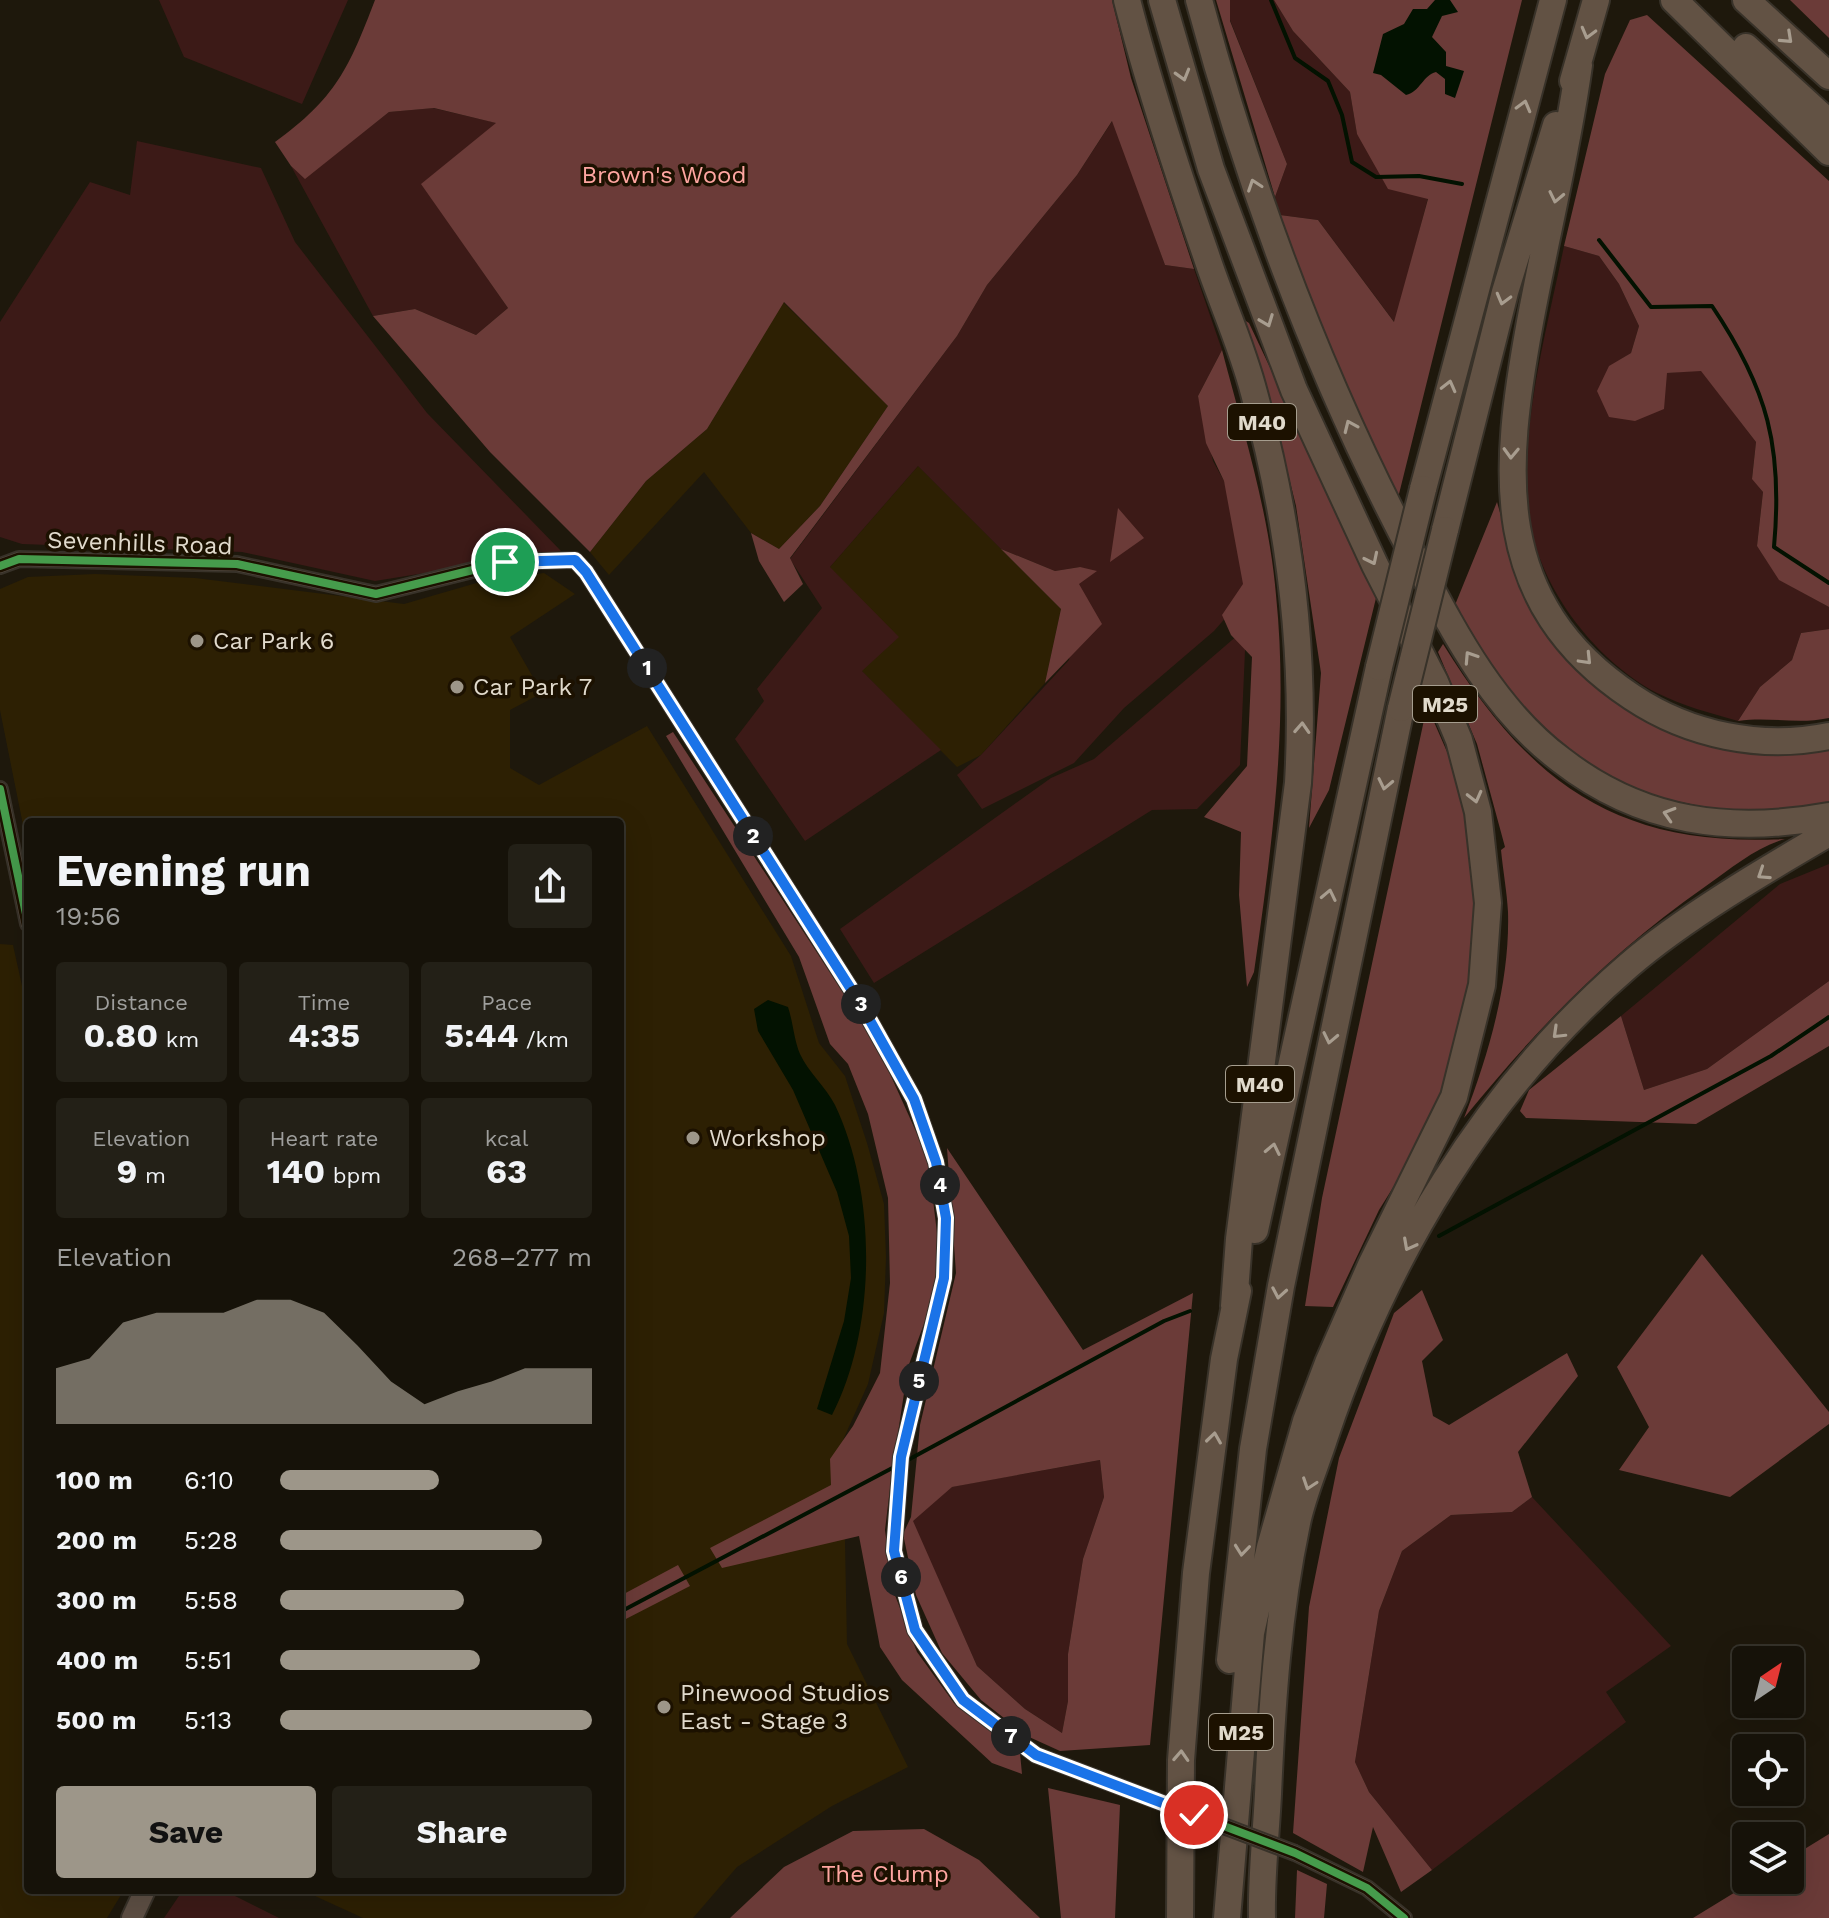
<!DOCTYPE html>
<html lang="en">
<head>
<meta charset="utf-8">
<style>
	body { margin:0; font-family:"Work Sans",sans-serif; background:#232017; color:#f1f3f6; height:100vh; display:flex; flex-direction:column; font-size:30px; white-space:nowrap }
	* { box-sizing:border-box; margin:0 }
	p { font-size:26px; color:#9e9e9c }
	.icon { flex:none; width:44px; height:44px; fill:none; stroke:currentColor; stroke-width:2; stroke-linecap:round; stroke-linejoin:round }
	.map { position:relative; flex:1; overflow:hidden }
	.details { position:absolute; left:24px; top:818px; width:600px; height:1076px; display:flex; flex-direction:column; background:#161209; border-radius:8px; box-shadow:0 8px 32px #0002,0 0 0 2px #35322a }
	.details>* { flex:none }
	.needle { width:52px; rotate:35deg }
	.tools { position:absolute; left:1732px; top:1646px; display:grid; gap:16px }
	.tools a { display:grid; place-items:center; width:72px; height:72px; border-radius:8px; background:#161209; box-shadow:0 8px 32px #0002,0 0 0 2px #35322a; font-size:40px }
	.pin { position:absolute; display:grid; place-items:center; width:68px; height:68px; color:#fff; margin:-34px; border:4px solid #fff; border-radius:50%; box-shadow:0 2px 8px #0007 }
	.km { position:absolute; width:40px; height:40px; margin:-20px; border-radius:50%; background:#222; color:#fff; font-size:22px; line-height:40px; text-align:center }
	.round { display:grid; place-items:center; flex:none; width:84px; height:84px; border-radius:8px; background:#232017 }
	.overview { display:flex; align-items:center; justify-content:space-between; height:136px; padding:0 32px }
	h1 { font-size:44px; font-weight:700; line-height:60px }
	.stats { display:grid; grid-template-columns:repeat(3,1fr); gap:12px; height:136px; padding:8px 32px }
	.stats div { display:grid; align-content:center; border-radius:8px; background:#232017; text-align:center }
	.stats b { font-size:34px; font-weight:700 }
	.stats small { font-size:22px; font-weight:400 }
	.stats p { font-size:22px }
	.chart { height:224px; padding:16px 32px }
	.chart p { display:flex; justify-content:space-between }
	.chart svg { width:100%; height:144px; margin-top:8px; fill:#9d9689; opacity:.7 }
	.primary-button { display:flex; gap:16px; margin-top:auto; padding:16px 32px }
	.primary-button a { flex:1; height:92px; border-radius:8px; background:#9d9689; color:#111; font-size:32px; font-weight:700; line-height:92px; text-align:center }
	.primary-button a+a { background:#232017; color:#f1f3f6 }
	ul { padding:0 32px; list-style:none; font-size:26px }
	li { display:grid; grid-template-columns:128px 96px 1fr; align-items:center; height:60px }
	li i { height:20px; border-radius:10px; background:#9d9689 }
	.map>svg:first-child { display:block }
	.built { fill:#2d2003 }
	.green { fill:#3c1a17 }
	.forest { fill:#6b3b38; fill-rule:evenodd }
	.water { fill:#031201 }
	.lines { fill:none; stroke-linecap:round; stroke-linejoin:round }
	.stream { stroke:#031201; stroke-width:4 }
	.street-casing { stroke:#383229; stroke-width:18 }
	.secondary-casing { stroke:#383229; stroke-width:24 }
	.highway-casing { stroke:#383229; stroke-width:30 }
	.street { stroke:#584d44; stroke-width:14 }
	.secondary { stroke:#5d4f44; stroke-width:20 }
	.highway { stroke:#625244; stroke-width:26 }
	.street-bridge-casing { stroke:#383229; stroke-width:18; stroke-linecap:butt }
	.highway-bridge-casing { stroke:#383229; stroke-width:30; stroke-linecap:butt }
	.street-bridge { stroke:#584d44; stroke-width:14 }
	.highway-bridge { stroke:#625244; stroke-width:26 }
	.cycleway-casing { stroke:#1c1100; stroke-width:13 }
	.cycleway { stroke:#469c4c; stroke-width:8 }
	.oneway { stroke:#a89d8f }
	.route-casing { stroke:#fff; stroke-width:16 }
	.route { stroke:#1a73e8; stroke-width:10 }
	.poi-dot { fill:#9d9689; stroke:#1c1100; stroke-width:3 }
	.labels { text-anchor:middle; stroke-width:7; stroke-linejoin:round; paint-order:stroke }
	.shield { fill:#1c1100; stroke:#a69e8f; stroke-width:2 }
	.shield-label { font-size:22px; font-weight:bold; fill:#e1dacc }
	.park-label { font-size:24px; fill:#ffa6a1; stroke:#1c1100 }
	.street-label { font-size:24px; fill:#e1dacc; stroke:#1c1100 }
	.poi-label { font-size:24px; fill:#e1dacc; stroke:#1c1100; text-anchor:start }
</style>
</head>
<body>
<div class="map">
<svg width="1829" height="1918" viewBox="0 0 1829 1918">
	<rect width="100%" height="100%" fill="#1e180c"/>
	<!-- built -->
	<path class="built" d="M783,302L888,406L820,506L779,549L751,533L704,472L609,575L590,552L646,481L707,429Z
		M918,466L1061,609L1045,683L981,755L957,767L862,671L830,567Z
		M544,573L575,594L510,637L542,693L510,710V768L539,785L647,726L791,956L819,1043L845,1076L867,1143L884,1204L886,1257L884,1313L868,1384L843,1440L847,1644L908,1767L832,1806L737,1867L693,1918H363L302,1890H620V822H28V850L0,710V589L28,577L95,574L195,578L404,604L480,582Z
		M0,944L13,945L28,1013L25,1051L28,1064V1890H124L107,1918H0Z"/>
	<!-- green -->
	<path class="green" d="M159,0H348L302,104L184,57Z
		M1230,0H1274L1293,31L1350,92L1357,134L1428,198L1395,323L1318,220L1280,215L1275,197L1287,164L1230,20Z
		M433,108L497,123L422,184L508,308L476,335L415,309L373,316L291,166L305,178L389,112Z
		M1113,120L1165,265L1194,269L1222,350L1198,396L1213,461L1224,481L1255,584L1214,631L1124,708L1074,763L982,809L957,775L981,755L1069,660L1080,567L1055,571L1001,549L918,466L830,567L899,637L862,671L941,750L805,841L735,739L764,701L757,689L822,608L790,559L957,336L987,285L1077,175Z
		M137,141L261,168L295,242L427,413L561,551L375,581L242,552L22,544L0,537V322L90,182L130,195Z
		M1564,246L1599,256L1619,284L1639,326L1631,353L1610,366L1667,373L1701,370L1756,442L1752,478L1763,492L1757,546L1780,580L1829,607V629L1801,633L1792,660L1760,687L1738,721C1710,713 1683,706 1657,693C1593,659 1536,584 1528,510C1520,425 1547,329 1564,246Z
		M1246,628L1240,765L1197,809L1152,810L874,983L840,929L1051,778L1094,759Z
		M1829,864V981L1707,1069L1644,1090L1621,1016L1780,884Z
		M1100,1460L1104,1497L1083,1559L1068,1654V1701L1062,1733L1025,1709L977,1666L912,1521L951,1487Z
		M1532,1497L1671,1646L1606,1692L1626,1722L1432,1870L1369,1792L1355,1762L1379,1611L1402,1551L1451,1515L1512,1512Z
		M183,1890H223L279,1918H164Z"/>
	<!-- forest -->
	<path class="forest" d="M375,0H1112L1131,78L1194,269L1165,265L1112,121L1077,175L987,285L957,336L790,558L803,584L784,602L759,561L751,533L779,549L820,506L888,406L784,302L707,429L646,481L590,552L490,452L373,316L415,309L476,335L508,308L421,184L496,123L434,108L389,112L305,179L291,166L275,142C336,98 349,68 375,0Z
		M1216,0H1230V21L1287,164L1275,197Z
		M1274,0H1522L1397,502L1337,370L1280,215L1318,220L1394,322L1428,199L1388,189L1357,134L1350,92L1293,31Z
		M1790,0H1829V38Z
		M1647,15L1829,181V607L1779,580L1757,546L1763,492L1752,479L1756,442L1701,371L1667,373L1664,409L1635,421L1609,417L1597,391L1609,366L1631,353L1639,326L1619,284L1599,256L1564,246L1605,74L1630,20Z
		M1238,316L1249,323L1377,594L1329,790L1309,828L1321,673L1296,506L1278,433Z
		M1222,350C1243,430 1269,512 1276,595C1289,722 1272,846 1254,972L1247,987L1239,895L1241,832L1204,817L1247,766L1252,657L1231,635L1222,615L1243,584L1224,481L1206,443L1198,396Z
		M1497,502L1517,573L1616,699L1829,745V804L1743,815L1647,795L1585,766L1501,685L1455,605Z
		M1118,508L1144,538L1110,562Z
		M1001,549L1055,571L1080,567L1097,571L1079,584L1102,624L1045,683L1061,609Z
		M1829,629V718C1796,725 1770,716 1738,721L1760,687L1792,660L1801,633Z
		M1443,644C1529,783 1617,848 1785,839C1755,848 1732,868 1706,886C1609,954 1539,1026 1464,1118C1489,1054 1510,981 1508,912C1507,892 1503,871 1501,850L1505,847L1477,744L1438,652Z
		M1427,706L1455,770L1465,811L1478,932L1464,1032L1429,1130L1379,1210L1333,1307L1305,1306L1322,1198Z
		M673,732L876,1043L928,1158L937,1233L938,1286L908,1367L892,1472L885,1530L893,1590L917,1652L954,1703L1020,1753L1022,1774L992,1763L902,1680L880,1647L859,1536L722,1568L710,1548L831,1485L830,1459L853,1426L880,1373L890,1283L888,1198L868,1114L848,1064L830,1044L799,957L666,736Z
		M1829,981V1046L1696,1124L1526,1118L1520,1111L1529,1090L1621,1016L1644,1090L1707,1069Z
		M947,1148L1083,1350L1193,1293L1150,1745L1060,1751L1027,1736L981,1700L942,1653L916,1595L903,1534L911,1517L920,1425L956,1273ZM1100,1460L1104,1497L1083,1559L1068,1654V1701L1062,1733L1025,1709L977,1666L913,1521L952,1487Z
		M1702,1254L1829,1412V1424L1730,1497L1619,1470L1649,1427L1617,1367Z
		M1422,1290L1443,1340L1422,1361L1433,1416L1449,1425L1567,1353L1578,1376L1518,1452L1532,1497L1512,1512L1451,1515L1402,1551L1379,1611L1355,1762L1369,1792L1432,1870L1401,1892L1373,1827L1363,1872L1293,1833L1309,1607L1339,1458L1394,1313Z
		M678,1565L690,1586L620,1622V1596Z
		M1048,1788L1120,1805L1115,1918H1061Z
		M924,1829L979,1860L1040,1918H730L784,1867L853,1831Z
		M1829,1834V1918H1693L1755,1880H1790V1858Z
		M1297,1870L1327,1884L1324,1918H1295Z"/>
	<!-- water -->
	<path class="water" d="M1435,0H1450L1458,12L1442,16L1432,37L1446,52V66L1464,71L1455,98L1445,94V79L1436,72C1423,75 1420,92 1406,95L1381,75L1373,73L1383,34L1404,24L1413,9H1427Z
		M768,1000L788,1007C793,1022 794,1040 800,1054C808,1072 826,1087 835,1105C877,1193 877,1328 832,1415L817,1409L844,1321L851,1278L849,1236L837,1192L793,1090L758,1031L754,1009Z"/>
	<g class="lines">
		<!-- stream -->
		<path class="stream" d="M1271,0L1295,58L1328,81L1342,115L1352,162L1376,177L1419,176L1462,184
			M1599,240L1651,307L1712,306C1768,389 1783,448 1774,547L1829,583
			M1439,1236L1771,1056L1829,1017
			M906,1461L1164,1321L1190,1311
			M620,1612L898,1465"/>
		<!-- street casing -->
		<g class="street-casing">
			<path id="street" d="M0,566L19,559L237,564L376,594L505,562L575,560L586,572L863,1008L914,1099L936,1162L946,1218L944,1278L901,1457L894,1551L915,1630L963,1700L1036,1755L1094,1777
				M0,789L28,924
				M1295,1853L1367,1888L1404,1918"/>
		</g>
		<!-- secondary casing -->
		<g class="secondary-casing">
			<path id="secondary" d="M132,1918L145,1890"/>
		</g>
		<!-- highway casing -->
		<g class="highway-casing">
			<path id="highway" d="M1127,0C1149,86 1177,171 1206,255C1221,301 1242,346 1254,393C1289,521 1306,649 1298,783L1239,1239L1234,1306
				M1162,0L1211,169L1294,390L1375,565L1435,682L1459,740L1478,812L1488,903L1482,985L1454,1097L1371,1265L1328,1363L1306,1421L1270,1547L1251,1633L1227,1918
				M1199,0C1251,194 1322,384 1417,562C1455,634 1494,710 1561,760C1642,823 1731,834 1829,816
				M1674,0L1829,152
				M1746,0L1829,76
				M1746,47L1829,123
				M1579,65C1567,152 1546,236 1530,322C1503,469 1489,602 1632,697C1689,735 1761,750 1829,736
				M1573,81L1596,0
				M1423,489L1553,0
				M1445,530L1505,292L1556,125
				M1255,1230L1379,667
				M1230,1660L1253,1449L1281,1286L1401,708
				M1180,1918L1181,1760L1196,1573L1224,1359L1238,1291
				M1262,1918C1261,1877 1266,1835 1268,1794C1272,1703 1278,1613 1297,1523C1303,1494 1316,1465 1325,1436C1385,1258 1485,1089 1628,966C1682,919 1767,869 1829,833"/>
		</g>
		<!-- street -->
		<use href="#street" class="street"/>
		<!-- secondary -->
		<use href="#secondary" class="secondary"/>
		<!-- highway -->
		<use href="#highway" class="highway"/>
		<!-- street-bridge casing -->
		<g class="street-bridge-casing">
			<path id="street-bridge" d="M1094,1777L1295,1853"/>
		</g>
		<!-- highway-bridge casing -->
		<g class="highway-bridge-casing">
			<path id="highway-bridge" d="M1379,667L1423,489
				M1401,708L1445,530"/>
		</g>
		<!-- street-bridge -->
		<use href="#street-bridge" class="street-bridge"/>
		<!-- highway-bridge -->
		<use href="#highway-bridge" class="highway-bridge"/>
		<!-- cycleway casing -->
		<g class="cycleway-casing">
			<path id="cycleway" d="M0,566L19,559L237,564L376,594L505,562L575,560L586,572L863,1008L914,1099L936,1162L946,1218L944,1278L901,1457L894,1551L915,1630L963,1700L1036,1755L1295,1853L1367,1888L1404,1918
				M0,789L28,924"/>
		</g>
		<!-- cycleway -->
		<use href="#cycleway" class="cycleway"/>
	</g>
	<!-- one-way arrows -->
	<defs><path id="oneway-chevron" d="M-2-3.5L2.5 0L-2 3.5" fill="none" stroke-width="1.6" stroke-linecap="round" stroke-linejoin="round" transform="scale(2)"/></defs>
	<g class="oneway">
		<use href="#oneway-chevron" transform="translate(1588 33) rotate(105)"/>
		<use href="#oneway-chevron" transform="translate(1787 38) rotate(43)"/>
		<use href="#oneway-chevron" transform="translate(1183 75) rotate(74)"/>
		<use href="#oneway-chevron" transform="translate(1524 106) rotate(-75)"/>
		<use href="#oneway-chevron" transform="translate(1254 185) rotate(-109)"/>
		<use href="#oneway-chevron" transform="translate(1556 197) rotate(102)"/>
		<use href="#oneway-chevron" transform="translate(1503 299) rotate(105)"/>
		<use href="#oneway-chevron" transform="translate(1267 321) rotate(69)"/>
		<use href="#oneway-chevron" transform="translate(1449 386) rotate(-76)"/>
		<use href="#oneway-chevron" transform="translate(1350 426) rotate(-114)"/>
		<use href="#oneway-chevron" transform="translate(1511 453) rotate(92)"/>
		<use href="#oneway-chevron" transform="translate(1372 559) rotate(64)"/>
		<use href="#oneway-chevron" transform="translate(1470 657) rotate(-123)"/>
		<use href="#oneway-chevron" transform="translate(1586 659) rotate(46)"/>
		<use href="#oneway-chevron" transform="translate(1302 728) rotate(-87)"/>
		<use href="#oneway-chevron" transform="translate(1385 784) rotate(102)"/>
		<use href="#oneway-chevron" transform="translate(1475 797) rotate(76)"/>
		<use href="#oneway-chevron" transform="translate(1669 814) rotate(-163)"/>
		<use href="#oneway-chevron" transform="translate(1763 874) rotate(147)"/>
		<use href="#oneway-chevron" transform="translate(1329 895) rotate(-78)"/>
		<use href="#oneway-chevron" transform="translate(1558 1033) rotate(136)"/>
		<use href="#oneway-chevron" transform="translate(1330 1038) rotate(102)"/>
		<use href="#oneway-chevron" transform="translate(1273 1149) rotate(-78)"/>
		<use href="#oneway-chevron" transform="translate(1409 1245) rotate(118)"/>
		<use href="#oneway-chevron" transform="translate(1279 1293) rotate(100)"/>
		<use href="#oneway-chevron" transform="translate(1214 1438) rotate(-82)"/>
		<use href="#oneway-chevron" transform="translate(1309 1484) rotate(109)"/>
		<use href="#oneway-chevron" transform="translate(1242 1550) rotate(96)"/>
		<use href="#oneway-chevron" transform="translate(1181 1756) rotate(-87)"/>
	</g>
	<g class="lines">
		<!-- route casing -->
		<g class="route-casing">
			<path id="route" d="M505,562L575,560L586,572L863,1008L914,1099L936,1162L946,1218L944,1278L901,1457L894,1551L915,1630L963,1700L1036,1755L1194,1815"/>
		</g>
		<!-- route -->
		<use href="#route" class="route"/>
	</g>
	<!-- markers -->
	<g class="poi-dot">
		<circle cx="197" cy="641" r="8"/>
		<circle cx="457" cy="687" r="8"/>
		<circle cx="693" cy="1138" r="8"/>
		<circle cx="664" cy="1707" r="8"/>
	</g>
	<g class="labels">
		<!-- shield labels -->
		<g class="shield">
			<rect x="1228" y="404" width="68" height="36" rx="6"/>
			<rect x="1413" y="686" width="64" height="36" rx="6"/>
			<rect x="1226" y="1066" width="68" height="36" rx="6"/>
			<rect x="1209" y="1714" width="64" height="36" rx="6"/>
		</g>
		<g class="shield-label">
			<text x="1262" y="430">M40</text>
			<text x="1445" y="712">M25</text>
			<text x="1260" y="1092">M40</text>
			<text x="1241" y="1740">M25</text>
		</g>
		<!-- park labels -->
		<g class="park-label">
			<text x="664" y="183">Brown's Wood</text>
			<text x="885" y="1882">The Clump</text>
		</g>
		<!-- street labels -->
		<g class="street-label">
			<text transform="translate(140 543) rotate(2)" y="8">Sevenhills Road</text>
		</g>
		<!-- poi labels -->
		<g class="poi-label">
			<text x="213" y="649">Car Park 6</text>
			<text x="473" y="695">Car Park 7</text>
			<text x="709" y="1146">Workshop</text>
			<text x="680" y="1701">Pinewood Studios<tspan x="680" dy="28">East - Stage 3</tspan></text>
		</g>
	</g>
</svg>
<div class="tools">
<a><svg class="needle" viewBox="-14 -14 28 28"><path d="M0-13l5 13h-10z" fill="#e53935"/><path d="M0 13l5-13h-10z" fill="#9e9e9c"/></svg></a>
<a><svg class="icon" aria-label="locate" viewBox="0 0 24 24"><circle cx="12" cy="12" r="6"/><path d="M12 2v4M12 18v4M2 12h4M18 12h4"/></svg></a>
<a><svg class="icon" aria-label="layers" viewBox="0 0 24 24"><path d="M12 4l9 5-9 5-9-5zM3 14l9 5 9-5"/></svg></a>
</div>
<div class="pin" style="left:505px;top:562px;background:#1e9e55"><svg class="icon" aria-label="arrive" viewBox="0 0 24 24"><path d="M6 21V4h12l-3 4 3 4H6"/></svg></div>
<div class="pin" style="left:1194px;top:1815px;background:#d93025"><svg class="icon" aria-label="check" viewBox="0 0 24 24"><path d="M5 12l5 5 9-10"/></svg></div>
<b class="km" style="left:647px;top:668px">1</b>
<b class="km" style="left:753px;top:836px">2</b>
<b class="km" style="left:861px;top:1004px">3</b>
<b class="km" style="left:940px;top:1185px">4</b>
<b class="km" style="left:919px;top:1381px">5</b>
<b class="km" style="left:901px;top:1577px">6</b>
<b class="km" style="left:1011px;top:1736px">7</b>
<section class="details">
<div class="overview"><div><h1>Evening run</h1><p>19:56</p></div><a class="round"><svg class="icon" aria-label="share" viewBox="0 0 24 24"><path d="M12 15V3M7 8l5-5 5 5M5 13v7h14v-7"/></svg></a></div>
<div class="stats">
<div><p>Distance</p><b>0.80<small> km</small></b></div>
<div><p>Time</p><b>4:35</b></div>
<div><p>Pace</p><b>5:44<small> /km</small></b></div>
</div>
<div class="stats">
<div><p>Elevation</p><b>9<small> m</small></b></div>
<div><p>Heart rate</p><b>140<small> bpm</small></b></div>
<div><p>kcal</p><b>63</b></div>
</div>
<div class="chart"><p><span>Elevation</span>268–277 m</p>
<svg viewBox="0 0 160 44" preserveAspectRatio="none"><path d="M0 44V27L10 24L20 13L30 10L40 10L50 10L60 6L70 6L80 10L90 20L100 31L110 38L120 34L130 31L140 27L150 27L160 27V44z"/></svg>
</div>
<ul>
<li><b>100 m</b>6:10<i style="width:51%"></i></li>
<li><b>200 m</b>5:28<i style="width:84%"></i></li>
<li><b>300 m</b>5:58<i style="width:59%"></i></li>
<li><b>400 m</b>5:51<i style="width:64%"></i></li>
<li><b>500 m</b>5:13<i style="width:100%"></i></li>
</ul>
<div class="primary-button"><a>Save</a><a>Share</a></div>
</section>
</div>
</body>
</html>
